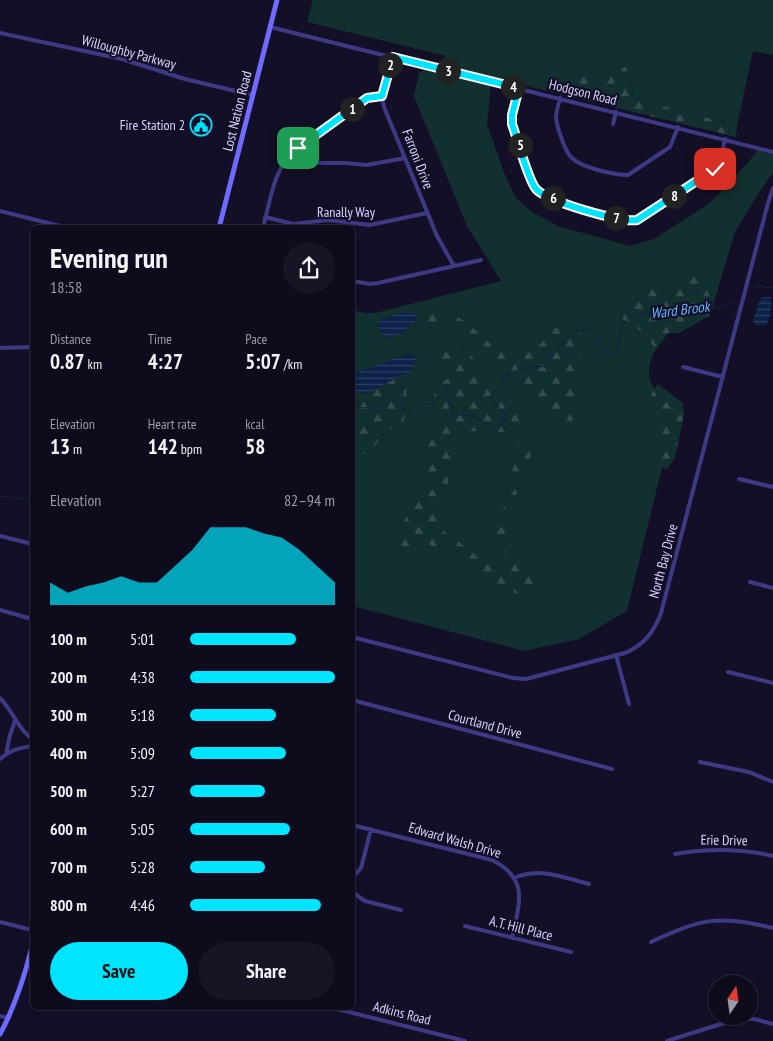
<!DOCTYPE html>
<html lang="en">
<head>
<meta charset="utf-8">
<style>
	body { margin:0; font-family:"PT Sans Narrow",sans-serif; background:#171425; color:#f1f3f6; height:100vh; display:flex; flex-direction:column; font-size:19px; white-space:nowrap }
	* { box-sizing:border-box; margin:0 }
	p { font-size:16px; color:#9b9ba3 }
	.icon { flex:none; width:28px; height:28px; fill:none; stroke:currentColor; stroke-width:2; stroke-linecap:round; stroke-linejoin:round }
	.map { position:relative; flex:1; overflow:hidden }
	.panel { position:absolute; left:30px; top:225px; width:325px; height:785px; display:flex; flex-direction:column; background:#0e0b1c; border-radius:8px; box-shadow:0 1px 4px #0004,0 0 0 1px #2e2b3b }
	.panel>* { flex:none }
	.needle { width:32px; rotate:13deg }
	.tools { position:absolute; left:708px; top:975px; display:grid; gap:10px }
	.tools a { display:grid; place-items:center; width:50px; height:50px; border-radius:50%; background:#0e0b1c; box-shadow:0 1px 4px #0004,0 0 0 1px #2e2b3b; font-size:25px }
	.pin { position:absolute; display:grid; place-items:center; width:42px; height:42px; color:#fff; margin:-21px; border-radius:10px; box-shadow:0 2px 8px #0006 }
	.km { position:absolute; width:25px; height:25px; margin:-12px; border-radius:50%; background:#222; color:#fff; font-size:14px; line-height:25px; text-align:center }
	.round { display:grid; place-items:center; flex:none; width:52px; height:52px; border-radius:26px; background:#171425 }
	.summary { display:flex; align-items:center; justify-content:space-between; height:85px; padding:0 20px }
	h1 { font-size:28px; font-weight:700; line-height:38px }
	.metrics { display:grid; grid-template-columns:repeat(3,1fr); gap:8px; height:85px; padding:5px 20px }
	.metrics div { display:grid; align-content:center }
	.metrics b { font-size:21px; font-weight:700 }
	.metrics small { font-size:14px; font-weight:400 }
	.metrics p { font-size:14px }
	.chart { height:140px; padding:10px 20px }
	.chart p { display:flex; justify-content:space-between }
	.chart svg { width:100%; height:90px; margin-top:5px; fill:#00e5ff; opacity:.7 }
	.action { display:flex; gap:10px; margin-top:auto; padding:10px 20px }
	.action a { flex:1; height:58px; border-radius:30px; background:#00e5ff; color:#111; font-size:20px; font-weight:700; line-height:58px; text-align:center }
	.action a+a { background:#171425; color:#f1f3f6 }
	ul { padding:0 20px; list-style:none; font-size:16px }
	li { display:grid; grid-template-columns:80px 60px 1fr; align-items:center; height:38px }
	li i { height:12px; border-radius:6px; background:#00e5ff }
	.map>svg:first-child { display:block }
	.green { fill:#12302f }
	.forest { fill:url(#forest-firs) }
	.water { fill:url(#water-rules) }
	.lines { fill:none; stroke-linecap:round; stroke-linejoin:round }
	.stream { stroke:#0c2248; stroke-width:1 }
	.street { stroke:#3d3a85; stroke-width:4 }
	.secondary { stroke:#6f6bff; stroke-width:5 }
	.route-casing { stroke:#fff; stroke-width:10 }
	.route { stroke:#00e5ff; stroke-width:6 }
	.labels { text-anchor:middle; stroke-width:4.5; stroke-linejoin:round; paint-order:stroke }
	.street-label { font-size:14px; fill:#d9d4ff; stroke:#130f26 }
	.poi-label { font-size:14px; fill:#d9d4ff; stroke:#130f26; text-anchor:end }
	.water-label { font-size:15px; font-style:italic; fill:#62b6ff; stroke:#130f26 }
</style>
</head>
<body>
<div class="map">
<svg width="773" height="1041" viewBox="0 0 773 1041">
	<defs>
		<pattern id="forest-firs" width="22" height="20" patternUnits="userSpaceOnUse" patternTransform="scale(1.25)"><rect width="22" height="20" fill="#12302f"/><path d="M5 1l3.5 6h-7zM16 11l3.5 6h-7z" fill="#344d4e"/></pattern>
		<pattern id="water-rules" width="6" height="5" patternUnits="userSpaceOnUse" patternTransform="scale(1.25)"><rect width="6" height="5" fill="#0c2248"/><path d="M0 2.5h6" fill="none" stroke="#2f4163"/></pattern>
	</defs>
	<rect width="100%" height="100%" fill="#130f26"/>
	<!-- green -->
	<path class="green" d="M313,0H773V55L753,51L737,126L634,98L626,67L527,86L491,84L487,124L505,175L516,198L532,212L558,226L630,246L654,239L711,202L752,158L758,149L773,154V173L761,189L735,232L710,315L679,333H668C652,351 640,373 658,394C663,400 670,405 676,410L627,611L579,639L524,651L353,606V310L365,313H375L501,281L466,224L414,96L419,73L440,61L446,56L307,22Z"/>
	<!-- forest -->
	<path class="forest" d="M626,67L634,98L737,126L736,137L527,86Z
		M691,269L704,285L714,304L710,315L679,333H668L655,351C650,336 637,327 623,320L622,311L623,303L630,294L636,290H651L673,282Z
		M440,309C463,317 478,332 496,349L511,347L525,351L541,344L551,331L565,323H576L579,326L582,337L581,345L579,397L574,413V419L570,422L555,413L548,405L527,391L519,382L498,366L468,335L449,326L438,324L425,325L424,314L429,310Z
		M451,344L463,348L469,352L503,400L513,408L526,427L523,433L475,431L465,432L459,437L452,447L453,467L437,517L438,524L444,531L487,563L495,568L503,569L506,561L495,532L505,503L510,499L515,503C510,518 507,543 517,557C523,566 535,572 543,580C545,628 463,559 450,552C443,549 435,547 427,544L412,550L401,551V527L407,515L413,510L424,490L427,462L423,441L426,430L431,428L438,419C428,399 435,385 453,375L445,363L439,358Z
		M404,374C408,388 406,407 404,421L383,433L368,456L353,447L352,391L366,394Z
		M658,384L683,403L684,414L675,458L666,470C648,454 665,442 662,425C660,415 655,405 651,395Z
		M516,437L528,441L535,446L527,464L516,495H510L508,493L518,444Z"/>
	<!-- water -->
	<path class="water" d="M762,297H771C772,307 770,317 766,326L756,325L753,321L759,302Z
		M401,313H413L418,316C413,327 401,334 390,338L383,335L377,326L379,320Z
		M412,354L416,359L410,373L404,374L366,394L353,391V374L404,355Z"/>
	<g class="lines">
		<!-- stream -->
		<path class="stream" d="M755,286L773,288
			M352,403C368,417 386,398 397,386H402C405,394 400,402 403,411L409,413L420,402L430,405L442,394L448,390V404L453,414L477,417L484,423L494,427L503,423L506,417C502,409 494,405 490,396L500,388L508,373L521,369L544,366C559,352 566,329 590,329L593,331L604,351L613,353L617,351C620,342 619,328 625,321C638,308 680,312 697,311C710,310 722,306 735,302
			M0,496L32,500"/>
		<!-- street -->
		<path class="street" d="M270,27L773,152
			M0,33L122,59L185,79L252,95
			M393,57L382,96L384,107L437,236L454,266
			M519,88L511,115L512,124L533,185L542,194L577,208L622,220L633,221L709,174C720,165 722,153 725,139
			M560,98C559,104 556,111 556,118C557,126 565,153 572,158C582,168 615,175 628,175L670,147L678,127
			M613,124L616,112
			M298,148L309,159L319,163H345L367,165L405,158
			M0,211L68,228
			M265,217L293,224L328,220L370,225L427,213
			M263,228C270,202 273,171 293,152L362,101L371,97L382,96
			M352,281L370,284L378,283L481,260
			M0,348L32,347
			M683,367L723,377
			M739,479L773,487
			M0,536L32,544
			M750,582L773,588
			M0,610L32,619
			M352,637L513,678L526,679L625,653C644,645 654,632 661,613L768,203L773,188
			M616,655L629,704
			M728,672L773,683
			M0,698C13,711 17,728 32,739
			M352,700L612,769
			M6,754L10,735L15,721
			M0,759C10,750 19,748 32,746
			M700,762L749,772L773,782
			M352,825L492,860C530,879 519,904 512,938
			M675,854C709,848 739,848 773,856
			M352,878L361,868L371,829
			M514,878C541,867 562,877 589,884
			M352,892L365,901L401,910
			M0,922L32,930
			M465,926L571,952
			M651,942C703,918 716,915 773,928
			M333,1008L465,1041
			M0,1016L9,1018
			M667,1041L737,1019H754L773,1024"/>
		<!-- secondary -->
		<path class="secondary" d="M219,228L277,0
			M0,1034C15,1007 24,978 32,947"/>
	</g>
	<g class="lines">
		<!-- route casing -->
		<g class="route-casing">
			<path id="route" d="M298,148L367,98L382,96L393,57L519,88L512,115V124C517,138 528,180 536,189C546,201 621,223 637,220L715,169"/>
		</g>
		<!-- route -->
		<use href="#route" class="route"/>
	</g>
	<!-- icons -->
	<defs>
		<g id="civic-ring" transform="scale(1.125)"><circle r="9.5" fill="#130f26" stroke="#00e5ff" stroke-width="1.5"/><path d="M-.6-6.5H3V-4.5H.6V-3L4-1V1h2V6H-6V1h2V-1L-.6-3ZM-1.2 2.5V6h2.4V2.5Z" fill="#00e5ff"/></g>
	</defs>
	<g fill-rule="evenodd">
		<use href="#civic-ring" x="201" y="125"/>
	</g>
	<g class="labels">
		<!-- street labels -->
		<g class="street-label">
			<text transform="translate(129 52) rotate(15)" y="5">Willoughby Parkway</text>
			<text transform="translate(583 92) rotate(14)" y="5">Hodgson Road</text>
			<text transform="translate(237 111) rotate(-76)" y="5">Lost Nation Road</text>
			<text transform="translate(418 159) rotate(69)" y="5">Farroni Drive</text>
			<text x="346" y="217">Ranally Way</text>
			<text transform="translate(663 561) rotate(-75)" y="5">North Bay Drive</text>
			<text transform="translate(485 724) rotate(15)" y="5">Courtland Drive</text>
			<text transform="translate(455 840) rotate(16)" y="5">Edward Walsh Drive</text>
			<text transform="translate(724 840) rotate(1)" y="5">Erie Drive</text>
			<text transform="translate(521 928) rotate(14)" y="5">A.T. Hill Place</text>
			<text transform="translate(402 1013) rotate(14)" y="5">Adkins Road</text>
		</g>
		<!-- poi labels -->
		<g class="poi-label">
			<text x="185" y="130">Fire Station 2</text>
		</g>
		<!-- water labels -->
		<g class="water-label">
			<text transform="translate(680 310) rotate(-7)" y="5">Ward Brook</text>
		</g>
	</g>
</svg>
<div class="tools">
<a><svg class="needle" viewBox="-14 -14 28 28"><path d="M0-13l5 13h-10z" fill="#e53935"/><path d="M0 13l5-13h-10z" fill="#9b9ba3"/></svg></a>
</div>
<div class="pin" style="left:298px;top:148px;background:#1e9e55"><svg class="icon" aria-label="arrive" viewBox="0 0 24 24"><path d="M6 21V4h12l-3 4 3 4H6"/></svg></div>
<div class="pin" style="left:715px;top:169px;background:#d93025"><svg class="icon" aria-label="check" viewBox="0 0 24 24"><path d="M5 12l5 5 9-10"/></svg></div>
<b class="km" style="left:352px;top:109px">1</b>
<b class="km" style="left:390px;top:65px">2</b>
<b class="km" style="left:448px;top:71px">3</b>
<b class="km" style="left:513px;top:87px">4</b>
<b class="km" style="left:520px;top:145px">5</b>
<b class="km" style="left:553px;top:198px">6</b>
<b class="km" style="left:616px;top:218px">7</b>
<b class="km" style="left:674px;top:196px">8</b>
<section class="panel">
<div class="summary"><div><h1>Evening run</h1><p>18:58</p></div><a class="round"><svg class="icon" aria-label="share" viewBox="0 0 24 24"><path d="M12 15V3M7 8l5-5 5 5M5 13v7h14v-7"/></svg></a></div>
<div class="metrics">
<div><p>Distance</p><b>0.87<small> km</small></b></div>
<div><p>Time</p><b>4:27</b></div>
<div><p>Pace</p><b>5:07<small> /km</small></b></div>
</div>
<div class="metrics">
<div><p>Elevation</p><b>13<small> m</small></b></div>
<div><p>Heart rate</p><b>142<small> bpm</small></b></div>
<div><p>kcal</p><b>58</b></div>
</div>
<div class="chart"><p><span>Elevation</span>82–94 m</p>
<svg viewBox="0 0 160 44" preserveAspectRatio="none"><path d="M0 44V33L10 38L20 35L30 33L40 30L50 33L60 33L70 25L80 17L90 6L100 6L110 6L120 9L130 11L140 17L150 25L160 33V44z"/></svg>
</div>
<ul>
<li><b>100 m</b>5:01<i style="width:73%"></i></li>
<li><b>200 m</b>4:38<i style="width:100%"></i></li>
<li><b>300 m</b>5:18<i style="width:59%"></i></li>
<li><b>400 m</b>5:09<i style="width:66%"></i></li>
<li><b>500 m</b>5:27<i style="width:52%"></i></li>
<li><b>600 m</b>5:05<i style="width:69%"></i></li>
<li><b>700 m</b>5:28<i style="width:52%"></i></li>
<li><b>800 m</b>4:46<i style="width:90%"></i></li>
</ul>
<div class="action"><a>Save</a><a>Share</a></div>
</section>
</div>
</body>
</html>
